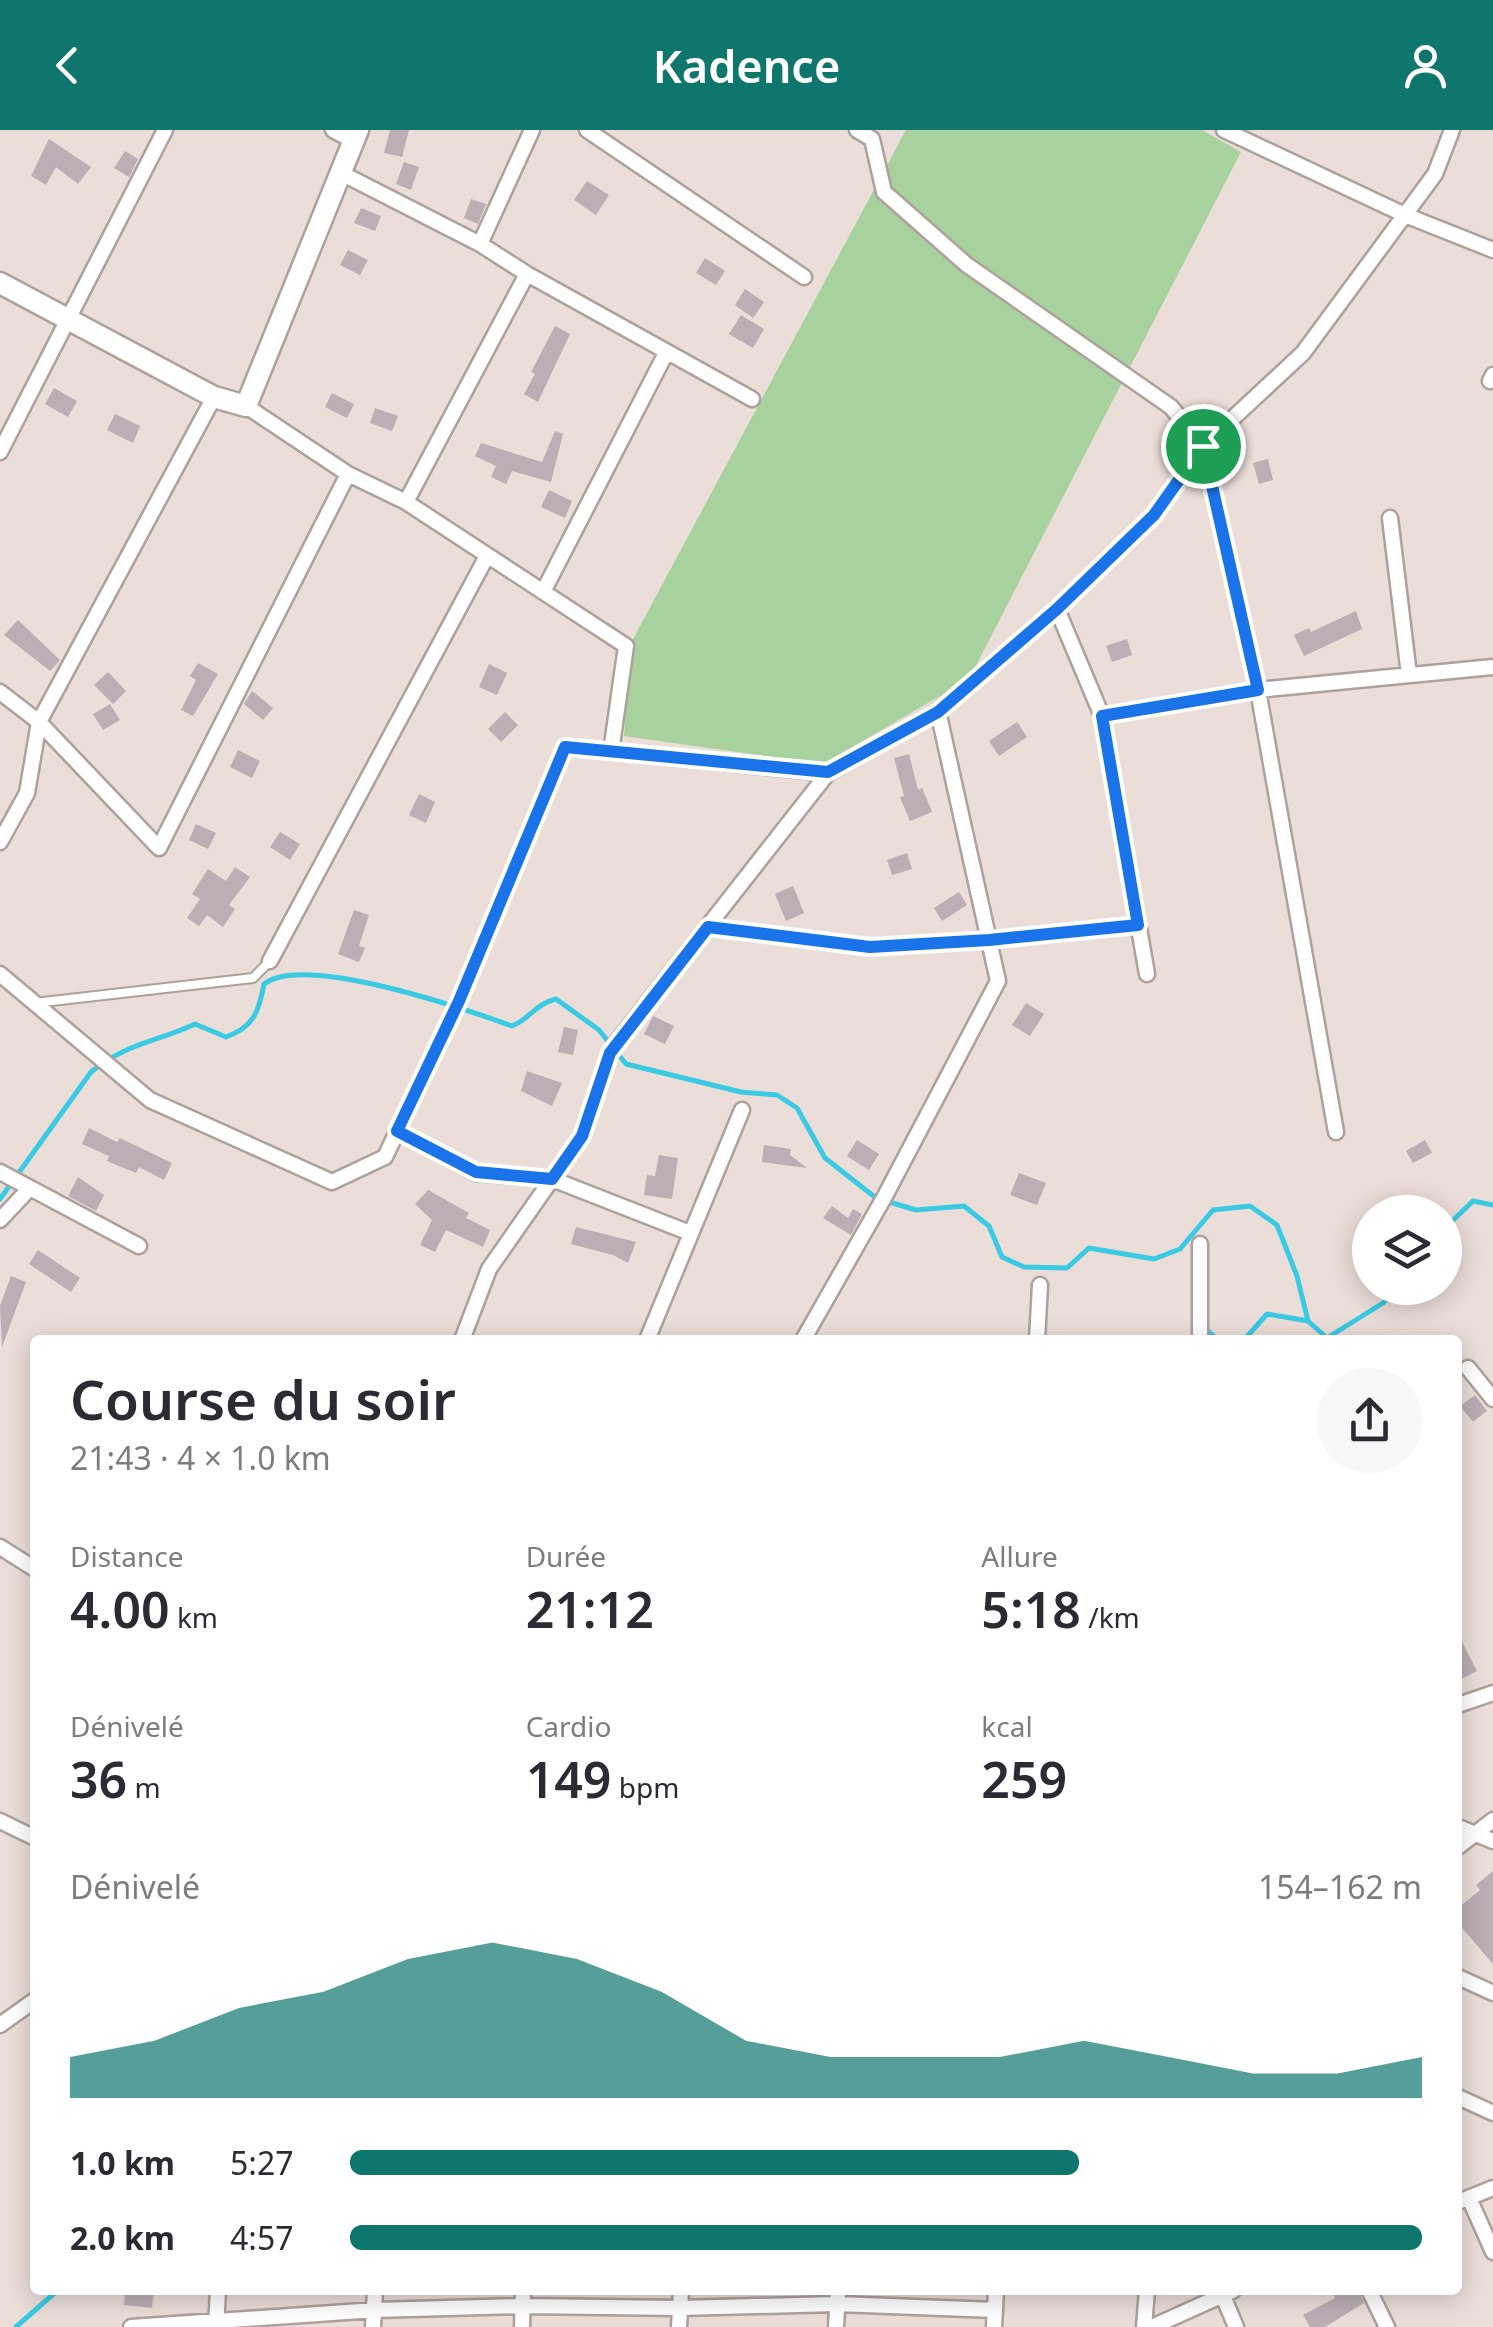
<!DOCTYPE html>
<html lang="fr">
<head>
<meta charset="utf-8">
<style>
	body { margin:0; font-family:"Noto Sans",sans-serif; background:#f7f7f7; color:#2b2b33; height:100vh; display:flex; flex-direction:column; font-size:38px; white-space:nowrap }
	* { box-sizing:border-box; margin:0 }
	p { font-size:32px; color:#7c7c81 }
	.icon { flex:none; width:55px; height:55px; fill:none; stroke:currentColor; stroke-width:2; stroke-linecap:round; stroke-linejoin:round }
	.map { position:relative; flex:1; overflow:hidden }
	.details { position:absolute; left:30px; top:1205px; width:1432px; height:960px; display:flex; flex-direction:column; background:#fff; border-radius:10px; box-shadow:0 5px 25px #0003 }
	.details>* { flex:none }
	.tools { position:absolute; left:1352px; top:1065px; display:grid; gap:20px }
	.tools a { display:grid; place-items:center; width:110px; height:110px; border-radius:50%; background:#fff; box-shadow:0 5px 25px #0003; font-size:50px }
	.pin { position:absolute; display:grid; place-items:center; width:85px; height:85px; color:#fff; margin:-42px; border:5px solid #fff; border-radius:50%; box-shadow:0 2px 10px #0007 }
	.round { display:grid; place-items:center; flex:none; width:105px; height:105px; border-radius:52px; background:#f7f7f7 }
	.headline { display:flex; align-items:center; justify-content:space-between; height:170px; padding:0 40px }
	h1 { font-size:55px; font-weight:600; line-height:75px }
	.figures { display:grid; grid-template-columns:repeat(3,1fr); gap:15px; height:170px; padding:10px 40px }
	.figures div { display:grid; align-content:center }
	.figures b { font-size:50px; font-weight:600 }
	.figures small { font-size:28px; font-weight:400 }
	.figures p { font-size:28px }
	.chart { height:280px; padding:20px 40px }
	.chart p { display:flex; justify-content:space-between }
	.chart svg { width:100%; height:180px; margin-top:10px; fill:#0f766e; opacity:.7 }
	ul { padding:0 40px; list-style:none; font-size:32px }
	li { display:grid; grid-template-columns:160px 120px 1fr; align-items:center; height:75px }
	li i { height:25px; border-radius:12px; background:#0f766e }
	header { display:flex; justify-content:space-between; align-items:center; height:130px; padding:0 40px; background:#0f766e; color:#fff; font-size:45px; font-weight:600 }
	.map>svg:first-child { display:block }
	.green { fill:#a7d19d }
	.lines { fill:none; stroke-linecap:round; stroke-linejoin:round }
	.stream { stroke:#3acae4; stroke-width:5 }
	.building { fill:#bbaeb5 }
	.lane-casing { stroke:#aea19c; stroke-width:12 }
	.street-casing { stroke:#aea19c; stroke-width:19 }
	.secondary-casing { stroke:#aea19c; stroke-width:25 }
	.lane { stroke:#fff; stroke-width:8 }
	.street { stroke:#fff; stroke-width:14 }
	.secondary { stroke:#fff; stroke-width:20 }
	.route-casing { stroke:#fff; stroke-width:20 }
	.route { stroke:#1a73e8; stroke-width:12 }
</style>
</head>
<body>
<header><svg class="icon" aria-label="back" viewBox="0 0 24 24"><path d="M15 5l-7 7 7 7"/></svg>Kadence<svg class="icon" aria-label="person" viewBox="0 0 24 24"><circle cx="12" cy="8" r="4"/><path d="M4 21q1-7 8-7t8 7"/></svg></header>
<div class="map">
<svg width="1493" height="2197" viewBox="0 0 1493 2197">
	<rect width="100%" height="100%" fill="#ebddd8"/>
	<!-- green -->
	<path class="green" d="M906,0H1202L1241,22L969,549L823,634L624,606L632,511Z"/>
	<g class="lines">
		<!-- stream -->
		<path class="stream" d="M0,1069L91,942C126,913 157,912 195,894L226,907C254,897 259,881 264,854C304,823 465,879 512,896C530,889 535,874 556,869L599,900L626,934L741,962L777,965L797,978L825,1028L876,1068L916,1080L964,1076L989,1096L1002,1127L1024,1137L1067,1138L1089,1118L1154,1129L1180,1119L1213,1080L1250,1076L1277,1095L1297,1146L1308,1191
			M1445,1098L1473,1071L1493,1075
			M1192,1210L1208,1201L1218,1210
			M1244,1210L1267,1184L1308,1191L1327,1208L1383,1173L1398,1158
			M16,2197L58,2160"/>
	</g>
	<!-- building -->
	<path class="building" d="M390,0H409L402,27L384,23Z
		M49,9L91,37L78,54L56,37L46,55L31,46Z
		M125,21L138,29L129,47L114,38Z
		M404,32L419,37L411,60L396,54Z
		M587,51L609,65L596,85L574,70Z
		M471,69L486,74L478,94L464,88Z
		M361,78L381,86L375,101L354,93Z
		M348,120L368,130L360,145L340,135Z
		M705,128L725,141L716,155L696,143Z
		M745,159L764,172L753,188L735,175Z
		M741,185L764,199L753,218L729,204Z
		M555,196L570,204L538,272L524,264L535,244L531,242Z
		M54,258L77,271L68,287L45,274Z
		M332,263L354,274L347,288L325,277Z
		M375,278L398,286L392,301L370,293Z
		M115,284L140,296L133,313L107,300Z
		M555,301L563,304L551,352L512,341L506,354L491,347L496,336L475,326L481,313L542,332Z
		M1268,329L1273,350L1259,354L1253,333Z
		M549,360L572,371L565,388L541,377Z
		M1356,481L1362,499L1304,526L1294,505L1309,498L1311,502Z
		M18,490L60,530L50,541L4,505Z
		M1127,509L1132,525L1112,532L1106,516Z
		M198,533L218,544L193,586L181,580L196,550L190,546Z
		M489,534L507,543L497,565L479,557Z
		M108,542L126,561L113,574L94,555Z
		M252,561L273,578L263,590L244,574Z
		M110,574L120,590L103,600L93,584Z
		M505,582L518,595L501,612L488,599Z
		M1017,592L1027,607L999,626L989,611Z
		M238,620L260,631L252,648L230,637Z
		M909,624L918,660L922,658L932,682L910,691L900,667L904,666L894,628Z
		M419,664L435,672L426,693L409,685Z
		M196,694L216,703L208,719L189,710Z
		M280,702L300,714L290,730L270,717Z
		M907,723L912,739L892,745L887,730Z
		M235,737L250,747L229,775L235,779L223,797L207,785L199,796L187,788L200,769L192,764L208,739L226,751Z
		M793,756L804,783L786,791L775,764Z
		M959,762L967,775L942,791L934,778Z
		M354,780L369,785L359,816L365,818L359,832L338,824Z
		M1026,873L1044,884L1030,906L1012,895Z
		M653,886L674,896L665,914L644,904Z
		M564,897L578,900L573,925L558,922Z
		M527,941L562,953L552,976L521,961Z
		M89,998L117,1012L120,1008L172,1033L164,1050L139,1037L136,1043L107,1031L109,1026L82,1014Z
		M857,1010L879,1024L869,1040L847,1026Z
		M1425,1010L1432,1023L1413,1033L1406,1021Z
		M764,1015L791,1019L790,1025L807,1038L762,1032Z
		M659,1025L678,1028L672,1069L644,1065L647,1045L655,1046Z
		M1019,1043L1046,1053L1037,1075L1010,1065Z
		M78,1047L104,1065L96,1081L68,1066Z
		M428,1060L469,1083L466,1088L490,1100L483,1117L446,1100L435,1122L420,1115L432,1090L415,1074Z
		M832,1076L848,1088L853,1079L862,1084L851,1105L823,1088Z
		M576,1097L636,1112L628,1133L613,1125L571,1114Z
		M38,1120L80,1148L71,1162L29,1134Z
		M11,1146L26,1152L2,1217L0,1176Z
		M1475,1265L1487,1281L1473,1292L1460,1276Z
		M1458,1504L1477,1541L1458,1551Z
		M1493,1741V1834L1458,1793V1778L1480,1760L1476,1755Z
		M125,2160H154L152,2178L124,2175Z
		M1331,2160H1358L1364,2173L1325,2197H1310L1303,2185L1335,2168Z"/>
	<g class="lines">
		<!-- lane casing -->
		<g class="lane-casing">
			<path id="lane" d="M34,873L253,848L270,831"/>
		</g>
		<!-- street casing -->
		<g class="street-casing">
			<path id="street" d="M333,0L354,11
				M587,0L804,147
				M857,0L872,9L884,62L967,135L1171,277L1203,316L1258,560L1336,1002
				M1224,0L1405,85L1493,120
				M341,43L480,114L527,144L752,269
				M480,114L532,0
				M1490,251L1493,245
				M246,276L348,344L406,372L626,516L611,622
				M0,322L165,0
				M406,372L527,144
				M1390,388L1409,545
				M543,462L666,223
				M1057,479L1102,586L1147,844
				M0,562L39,592L159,718L348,344
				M1102,586L1258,560L1493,537
				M0,712L27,663L39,592L214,267
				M708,797L870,817L989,810L1138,795
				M270,831L487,426
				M0,844L150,970L332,1052L385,1027L459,871L565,617L828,643L938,581L1057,479L1154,385L1203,316L1303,223L1435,44L1452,0
				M397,1001L476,1043L552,1049L690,1103
				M0,1042L139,1116
				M0,1090L30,1058
				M462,1210L489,1139L582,1006L610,923L617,912L828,643
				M647,1210L742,980
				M803,1210L885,1066L998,851L938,581
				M1037,1210L1040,1155
				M1200,1210V1114
				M1468,1238L1493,1269
				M0,1417L35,1439
				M1458,1575L1493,1563
				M0,1691L35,1708
				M1458,1697L1493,1711
				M1458,1717L1493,1690
				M1458,1847L1493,1863
				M0,1895L35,1870
				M1458,1967L1493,1983
				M1469,2068L1493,2122
				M1458,2072L1493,2058
				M1369,2160L1387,2197
				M1223,2166L1236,2197
				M131,2197L375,2180L523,2176L680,2178L837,2174L995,2180
				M216,2197L218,2160
				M373,2197L375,2160
				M522,2197L523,2160
				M679,2197L681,2160
				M836,2197L838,2160
				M994,2197L996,2160
				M1144,2197L1147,2160
				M1152,2197L1234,2160"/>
		</g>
		<!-- secondary casing -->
		<g class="secondary-casing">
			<path id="secondary" d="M0,153L214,267L246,276L358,0"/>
		</g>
		<!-- lane -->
		<use href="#lane" class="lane"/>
		<!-- street -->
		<use href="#street" class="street"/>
		<!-- secondary -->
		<use href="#secondary" class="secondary"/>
	</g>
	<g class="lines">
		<!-- route casing -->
		<g class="route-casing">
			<path id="route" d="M1203,316L1258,560L1102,586L1138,795L989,810L870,817L708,797L610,923L582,1006L552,1049L476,1042L397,1001L459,871L565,617L828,642L938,582L1057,479L1154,385Z"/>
		</g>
		<!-- route -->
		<use href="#route" class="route"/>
	</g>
</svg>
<div class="tools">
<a><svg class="icon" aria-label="layers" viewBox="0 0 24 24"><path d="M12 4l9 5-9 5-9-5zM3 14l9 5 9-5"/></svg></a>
</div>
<div class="pin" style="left:1203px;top:316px;background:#1e9e55"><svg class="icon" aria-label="arrive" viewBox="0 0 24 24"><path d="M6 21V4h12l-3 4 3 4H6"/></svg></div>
<section class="details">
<div class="headline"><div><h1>Course du soir</h1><p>21:43 · 4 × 1.0 km</p></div><a class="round"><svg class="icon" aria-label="share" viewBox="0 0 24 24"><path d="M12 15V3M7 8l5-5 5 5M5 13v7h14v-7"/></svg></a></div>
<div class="figures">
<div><p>Distance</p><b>4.00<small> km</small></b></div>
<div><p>Durée</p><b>21:12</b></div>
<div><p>Allure</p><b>5:18<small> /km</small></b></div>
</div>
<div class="figures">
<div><p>Dénivelé</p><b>36<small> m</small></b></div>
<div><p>Cardio</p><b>149<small> bpm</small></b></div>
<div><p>kcal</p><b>259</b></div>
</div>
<div class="chart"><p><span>Dénivelé</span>154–162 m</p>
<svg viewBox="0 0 160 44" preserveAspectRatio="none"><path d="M0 44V34L10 30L20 22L30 18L40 10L50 6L60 10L70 18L80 30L90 34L100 34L110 34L120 30L130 34L140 38L150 38L160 34V44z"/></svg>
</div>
<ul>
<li><b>1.0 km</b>5:27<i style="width:68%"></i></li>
<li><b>2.0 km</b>4:57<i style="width:100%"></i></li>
</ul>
</section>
</div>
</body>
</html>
